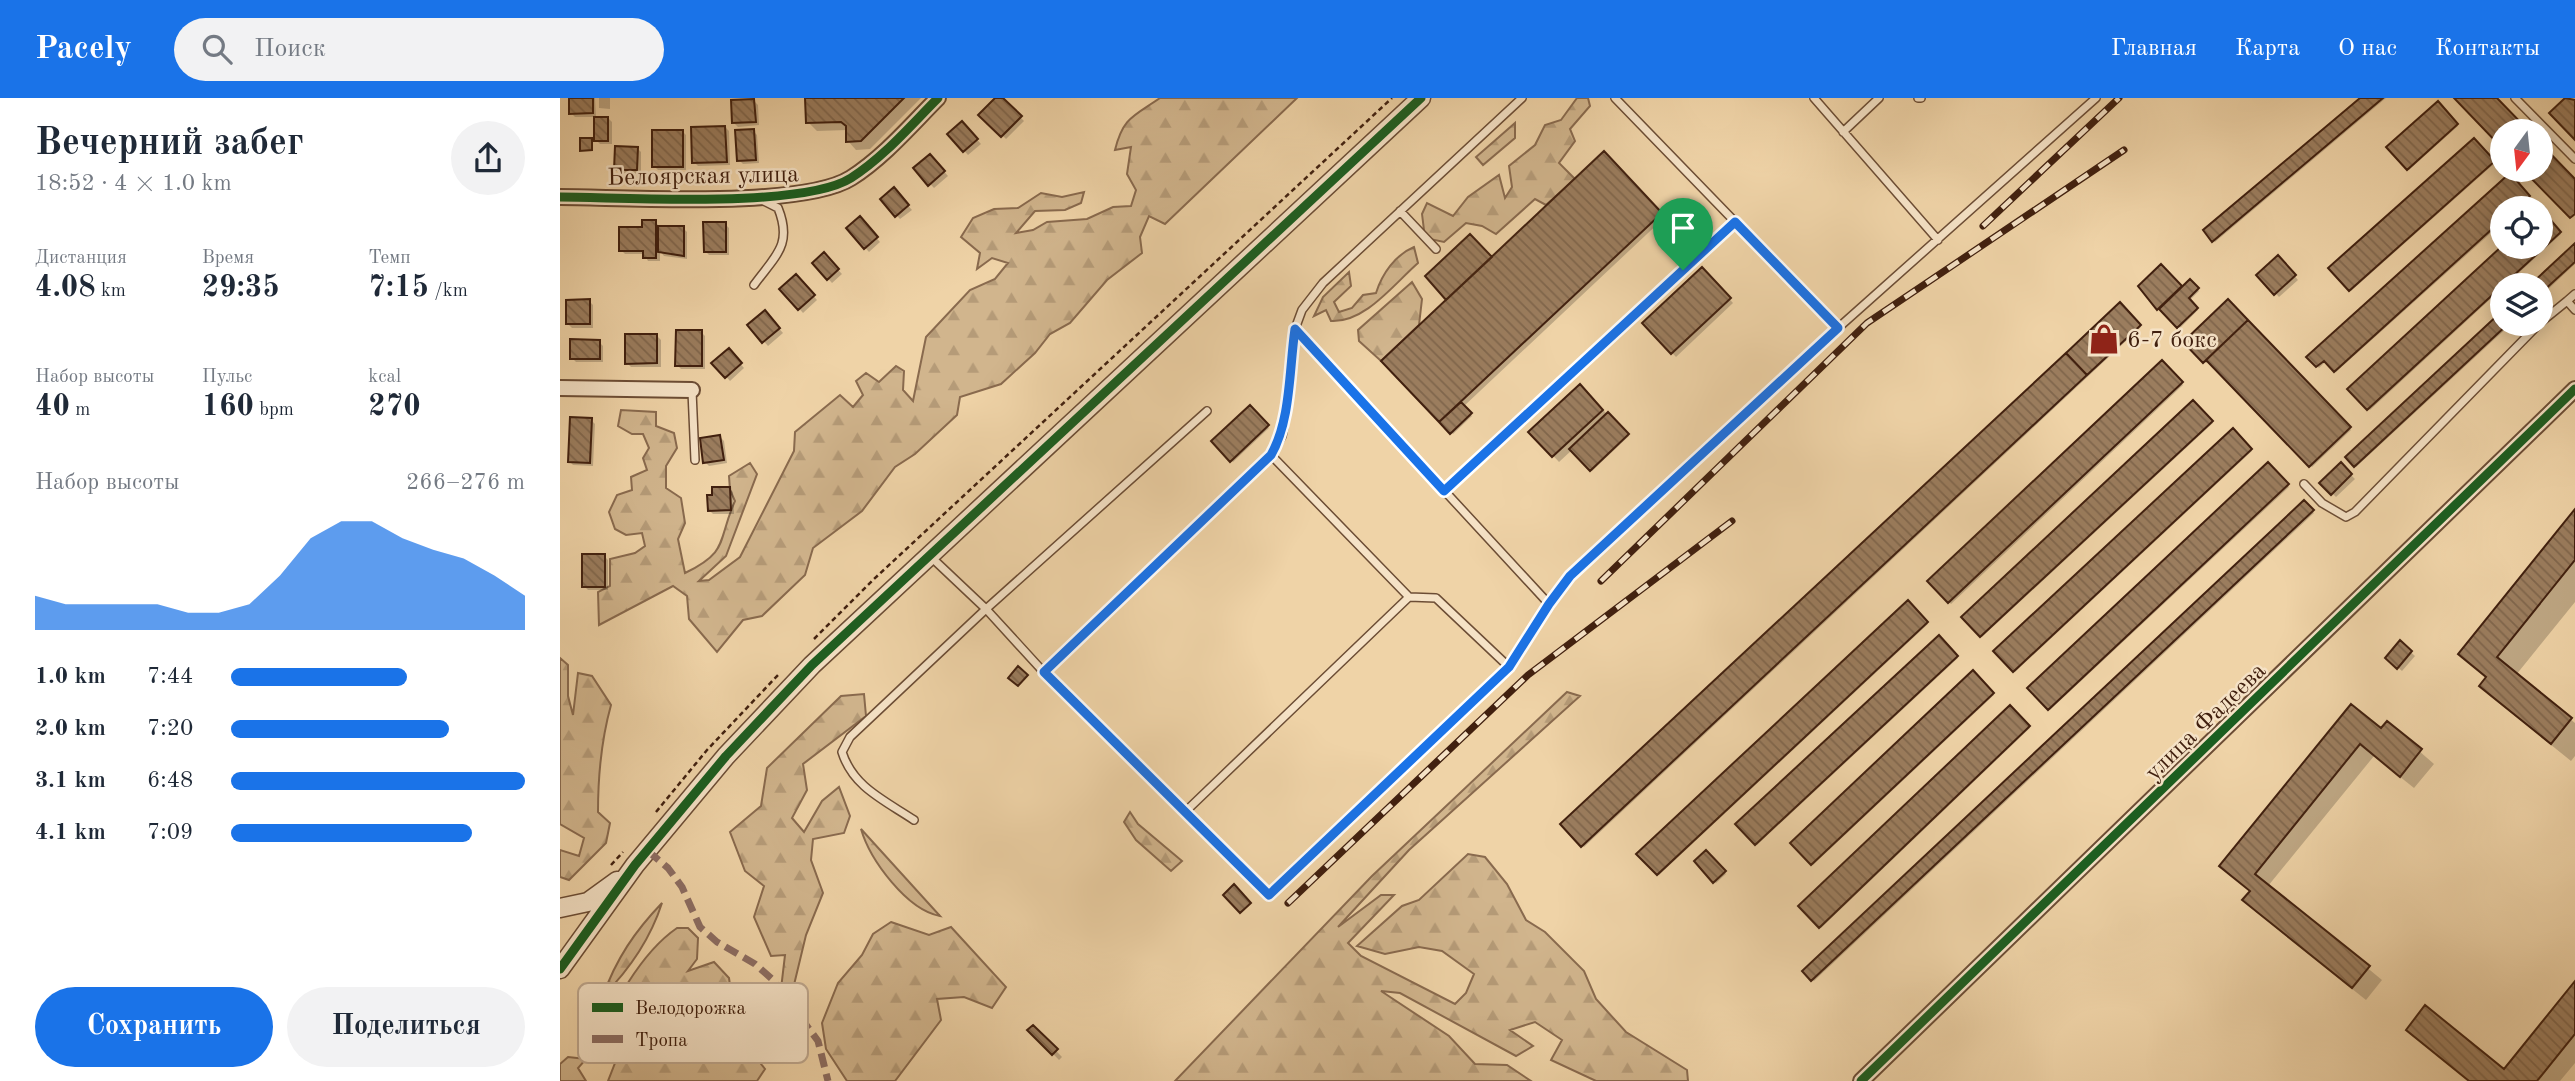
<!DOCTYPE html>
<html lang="ru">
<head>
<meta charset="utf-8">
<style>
	body { margin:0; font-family:"Old Standard TT",serif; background:#f2f2f3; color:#1f2937; height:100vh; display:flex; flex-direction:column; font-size:26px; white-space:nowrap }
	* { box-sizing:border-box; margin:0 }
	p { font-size:23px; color:#747a83 }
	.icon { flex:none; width:38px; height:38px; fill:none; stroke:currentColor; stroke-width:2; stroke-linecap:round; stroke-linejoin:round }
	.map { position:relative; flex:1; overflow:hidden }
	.sheet { display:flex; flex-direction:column; background:#fff; width:560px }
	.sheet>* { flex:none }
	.needle { width:46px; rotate:195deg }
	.fabs { position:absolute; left:1930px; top:21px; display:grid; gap:14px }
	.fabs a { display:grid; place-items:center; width:63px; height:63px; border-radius:50%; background:#fff; box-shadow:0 4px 18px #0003; font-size:35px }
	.pin { position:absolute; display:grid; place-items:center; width:60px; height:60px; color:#fff; margin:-72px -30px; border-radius:50% 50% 50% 0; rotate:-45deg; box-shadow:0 0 7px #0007 }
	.pin .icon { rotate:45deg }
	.round { display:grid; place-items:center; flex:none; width:74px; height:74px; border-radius:37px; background:#f2f2f3 }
	.summary { display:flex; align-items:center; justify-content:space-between; height:119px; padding:0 35px }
	h1 { font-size:38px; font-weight:700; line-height:52px }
	.stats { display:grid; grid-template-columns:repeat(3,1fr); gap:10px; height:119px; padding:7px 35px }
	.stats div { display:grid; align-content:center }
	.stats b { font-size:30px; font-weight:700 }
	.stats small { font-size:19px; font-weight:400 }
	.stats p { font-size:19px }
	.chart { height:196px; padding:14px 35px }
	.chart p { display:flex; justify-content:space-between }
	.chart svg { width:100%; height:126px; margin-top:7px; fill:#1a73e8; opacity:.7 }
	.action { display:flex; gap:14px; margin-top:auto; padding:14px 35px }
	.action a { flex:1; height:80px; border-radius:42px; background:#1a73e8; color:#fff; font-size:28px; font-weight:700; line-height:80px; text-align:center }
	.action a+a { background:#f2f2f3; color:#1f2937 }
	ul { padding:0 35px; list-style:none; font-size:23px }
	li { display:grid; grid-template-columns:112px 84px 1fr; align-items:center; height:52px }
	li i { height:18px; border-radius:9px; background:#1a73e8 }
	header { display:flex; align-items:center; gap:42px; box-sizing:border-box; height:98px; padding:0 35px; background:#1a73e8; color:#fff }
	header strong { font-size:33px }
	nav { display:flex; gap:38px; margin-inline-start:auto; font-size:24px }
	.search { width:490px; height:63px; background:#f2f2f3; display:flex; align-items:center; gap:18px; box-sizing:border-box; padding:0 24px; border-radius:38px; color:#747a83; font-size:26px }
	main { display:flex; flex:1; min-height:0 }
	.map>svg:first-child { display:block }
	.forest { fill:url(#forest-firs); stroke:#896a4e; stroke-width:2 }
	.shadow { fill:#0003 }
	.building { fill:url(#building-back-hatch); stroke:#41200f; stroke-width:2 }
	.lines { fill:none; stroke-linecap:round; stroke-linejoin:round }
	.service-casing { stroke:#6c4d35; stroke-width:10 }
	.minor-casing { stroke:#6c4d35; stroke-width:18 }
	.tertiary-casing { stroke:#6c4d35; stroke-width:21 }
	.path { stroke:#41200f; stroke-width:2.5; stroke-dasharray:5 3.5; stroke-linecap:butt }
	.service { stroke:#f5e2c6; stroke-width:7 }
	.minor { stroke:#f5e2c6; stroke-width:14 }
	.tertiary { stroke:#f5e2c6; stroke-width:18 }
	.rail-casing { stroke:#41200f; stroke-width:7 }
	.rail { stroke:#f5e2c6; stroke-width:4.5; stroke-dasharray:13; stroke-linecap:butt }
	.quiet { stroke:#8d6e63; stroke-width:7; stroke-dasharray:14 7; stroke-linecap:butt }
	.cycleway-casing { stroke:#f5e2c6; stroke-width:13 }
	.cycleway { stroke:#1b5e20; stroke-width:9 }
	.route-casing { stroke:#fff; stroke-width:14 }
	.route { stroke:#1a73e8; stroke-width:9 }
	.labels { text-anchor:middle; stroke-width:5; stroke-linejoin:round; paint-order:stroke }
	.street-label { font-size:24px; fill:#41200f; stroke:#f5e2c6 }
	.poi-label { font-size:24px; fill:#41200f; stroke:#f5e2c6; text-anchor:start }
	.key { fill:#f5e2c6; stroke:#bfa88f; stroke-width:2 }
	.key-label { font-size:19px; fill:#41200f }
</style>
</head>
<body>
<header>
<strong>Pacely</strong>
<div class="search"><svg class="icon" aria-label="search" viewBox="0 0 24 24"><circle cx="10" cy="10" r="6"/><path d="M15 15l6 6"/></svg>Поиск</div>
<nav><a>Главная</a><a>Карта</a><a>О нас</a><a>Контакты</a></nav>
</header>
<main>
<section class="sheet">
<div class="summary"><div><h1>Вечерний забег</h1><p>18:52 · 4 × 1.0 km</p></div><a class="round"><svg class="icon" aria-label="share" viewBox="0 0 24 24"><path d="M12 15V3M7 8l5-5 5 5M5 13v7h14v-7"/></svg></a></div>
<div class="stats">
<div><p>Дистанция</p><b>4.08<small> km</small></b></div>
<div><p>Время</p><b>29:35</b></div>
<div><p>Темп</p><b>7:15<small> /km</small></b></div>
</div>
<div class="stats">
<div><p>Набор высоты</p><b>40<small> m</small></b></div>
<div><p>Пульс</p><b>160<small> bpm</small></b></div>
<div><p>kcal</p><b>270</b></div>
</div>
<div class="chart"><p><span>Набор высоты</span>266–276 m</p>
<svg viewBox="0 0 160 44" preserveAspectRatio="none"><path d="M0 44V32L10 35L20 35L30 35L40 35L50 38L60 38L70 35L80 25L90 12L100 6L110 6L120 12L130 16L140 19L150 25L160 32V44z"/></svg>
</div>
<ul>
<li><b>1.0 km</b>7:44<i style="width:60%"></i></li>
<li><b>2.0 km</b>7:20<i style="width:74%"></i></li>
<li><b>3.1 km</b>6:48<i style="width:100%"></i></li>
<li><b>4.1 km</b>7:09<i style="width:82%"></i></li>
</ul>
<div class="action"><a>Сохранить</a><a>Поделиться</a></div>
</section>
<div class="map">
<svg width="2015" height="983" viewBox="0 0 2015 983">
	<defs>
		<pattern id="forest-firs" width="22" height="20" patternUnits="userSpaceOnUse" patternTransform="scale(1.75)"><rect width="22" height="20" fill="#d1b58d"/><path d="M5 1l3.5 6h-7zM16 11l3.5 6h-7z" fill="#b59b78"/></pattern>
		<pattern id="building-back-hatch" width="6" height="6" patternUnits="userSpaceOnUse" patternTransform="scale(1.75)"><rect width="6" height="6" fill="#9b7d5e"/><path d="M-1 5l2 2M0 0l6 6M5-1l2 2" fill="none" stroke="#80664c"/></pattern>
	</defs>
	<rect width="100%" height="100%" fill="#efd3a7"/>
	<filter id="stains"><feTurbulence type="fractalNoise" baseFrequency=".00286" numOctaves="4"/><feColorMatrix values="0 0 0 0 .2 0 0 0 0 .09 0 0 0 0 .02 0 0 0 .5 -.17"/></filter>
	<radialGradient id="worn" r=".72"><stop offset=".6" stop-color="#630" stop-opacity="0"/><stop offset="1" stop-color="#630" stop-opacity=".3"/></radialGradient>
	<!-- forest -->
	<path class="forest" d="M600,0H737L605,126L589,118L580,139L582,155L547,182L510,225L490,236L475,255L441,286L400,299L397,317L355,356L335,369L302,413L253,450L245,477L202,518L183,522L157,554L129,521L127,498L113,488L39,527L38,494L50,488V461L75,455L85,448L82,435L66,437L55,431L49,414L57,397L72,392L71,379L87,372L83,360L89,350L83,336H72L58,328L61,312L96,314V328L114,335L117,350L106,368V390L121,400L125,425L118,441L125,475C170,453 157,443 175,403L170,392L169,378L190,365L197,376L166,458L139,483L149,482L180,459L234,353L235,334L280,297L293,309L303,297L296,283L306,275L319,284L336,268L344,273L343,292L353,303L366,239L410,192L435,181L448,165L432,160L417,171L420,155L401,139L413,120L434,111L458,110L481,95L502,99L524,94L521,105L505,112L475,113L456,135L473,132L487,124L527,121L553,109L571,108L576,92L567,76L571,49L555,52C563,19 574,18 600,0Z
		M1017,0H1028L1030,8L1010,31L1015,43L999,65L1015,81L986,107L975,101L936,136L922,128L906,125L884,144L865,140L862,116L867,105L893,118L908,99L939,77L945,100L952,89L949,68L975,47L985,27L1001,22Z
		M955,25V40L923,67L916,59Z
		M854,149L858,165C834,186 805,225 771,223L766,212L754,218L763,199L789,174L791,188L774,204L779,214L792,210L803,197L816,195C822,176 835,157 854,149Z
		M852,184L862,201L859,227L821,263L799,243L798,232Z
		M0,560L8,567V598L13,617L18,575L32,578L51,607C41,643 38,677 38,714L50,725L46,745L9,782L0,779V752L19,758L24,740L0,726Z
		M1007,594L1020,598L849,752L778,829L821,797H834L788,845L801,858L895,906L906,895L914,876L882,853L859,849L825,856L797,848L842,808L859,802L908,756L925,759L947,786L966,822L985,834L1024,873L1036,901L1066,934L1127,972L1128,983H1036L991,962L1002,942L975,924L950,932L973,948L956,958L840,895L821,893L889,938L915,966L947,967L971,983H615L812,778Z
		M304,596L306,618L243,666L247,692L232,720L244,734L262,703L279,689L290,718L284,735L253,741L251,762L263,795L246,837L233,891H221L225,857L211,858L194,819L204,788L185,773L170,734L201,708L207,670L281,598Z
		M570,714L578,726L622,763L611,773L576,742L564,724Z
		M301,731L380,818C347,812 310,762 301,731Z
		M102,805C90,842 70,871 43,898C56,861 75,833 102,805Z
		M331,824L369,837L391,829L446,889L432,910L404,899L377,901L381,922L335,983H287L266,951L262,925L278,885L302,857L313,836Z
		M117,830H128L138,840L137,861L128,873L154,864L169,880L172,901L191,921L174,932L205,971L197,983H48L55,965L50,954L38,950C49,910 82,854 117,830Z
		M8,959L26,961L18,970L26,983H0V966Z"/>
	<!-- shadow -->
	<path class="shadow" d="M10,0H35L36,19H15L11,15Z
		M39,0H50V11L39,10Z
		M247,0H361L310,51L296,52L288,43V32L257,33L248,24Z
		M437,0H441L464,23L446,41L421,16Z
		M1803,0H1826L1655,144L1645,132Z
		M194,3L198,7L199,27L178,29L174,25Z
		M1878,5L1898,28L1849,72L1829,49Z
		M48,20L52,24V46H40L36,42Z
		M402,25L421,46L408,57L389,36Z
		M165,29L169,33L170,67L138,68L134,64Z
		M122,33L126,37V72H98L94,68Z
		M193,33L197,37L199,65L183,66L179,62Z
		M1914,42L1935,65L1791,193L1771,170Z
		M77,50L81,54V76L60,75L56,71Z
		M1044,56L1104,120L903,309L912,318L893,336L824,263Z
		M370,58L388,78L374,90L356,71Z
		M1950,78L1970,100L1958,110H1942V125L1776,274L1766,263L1759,270L1749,259Z
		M334,92L352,112L340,121L322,101Z
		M1982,115L2001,136L1810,312L1790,291L1945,149H1981Z
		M300,121L320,144L309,154L288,131Z
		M96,124L100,130H123L127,134V161L104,158L100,153V163H88L84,156H65L61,152Z
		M165,126L169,130V157H149L145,153Z
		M2015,148V166L1981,198V187H1972Z
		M264,157L282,176L272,185L254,165Z
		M1718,159L1738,182L1719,199L1699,177Z
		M1601,168L1622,190L1630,183L1639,193L1629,203L1638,212L1620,230L1588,201Z
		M1142,171L1173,205L1116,259L1084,225Z
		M236,178L257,202L243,215L222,191Z
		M29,203L33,207V230H12L8,226Z
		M1668,203L1791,332L1752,369L1649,263L1646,265L1625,244Z
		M1560,207L1581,229L1024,749L1002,726Z
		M205,215L223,235L208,248L190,228Z
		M1942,215V226H1951L1796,369L1787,359Z
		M141,234L145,238V271H121L117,267Z
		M97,238L101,242V269H71L67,265Z
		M39,244L43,248V264H16L12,260Z
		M168,252L184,270L170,283L154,265Z
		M1602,264L1623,287L1391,506L1370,483Z
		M1020,289L1069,338L1032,373L1012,352L999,364L971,334Z
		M1633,304L1653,325L1422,539L1403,519Z
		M690,309L709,330L673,364L654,343Z
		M31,322L35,326L33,368L13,367L9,363Z
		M1673,332L1692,353L1455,574L1436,553Z
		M160,339L164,343L167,365L149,368L145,364Z
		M1708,367L1729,389L1490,612L1470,590Z
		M1781,367L1795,381L1776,399L1762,385Z
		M169,390L173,394L174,416H153L149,412Z
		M1745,406L1754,415L1254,883L1244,873Z
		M2015,413V504L1956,577L2015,625V658L2011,663L1940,606L1922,588L1927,581L1900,556Z
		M44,458L48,462V492H28L24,488Z
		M1348,504L1368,526L1099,777L1079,756Z
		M1379,539L1398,560L1197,747L1178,726Z
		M1840,545L1855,558L1842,573L1827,560Z
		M1413,575L1434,597L1253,767L1232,745Z
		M1791,608L1821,633L1827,625L1874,666L1854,690L1814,658L1708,788L1822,882L1806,902L1697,815L1684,802L1691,794L1661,768Z
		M1450,609L1470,630L1261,830L1241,808Z
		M1146,755L1166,776L1156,785L1136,764Z
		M2015,886V965L2000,983H1909L1848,931L1944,973Z
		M473,929L502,959L499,962L470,932Z"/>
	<!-- building -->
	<path class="building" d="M9,0H33V15L9,16Z
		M245,0H344L301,43L286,44V28L281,24L246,25Z
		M435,0H443L462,18L441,39L418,17Z
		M1800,0H1823L1652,144L1643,132Z
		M1894,0H1937L1969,33H1942V50Z
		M2005,0L2015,2V42L1989,15Z
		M194,1L196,24L172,25L171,2Z
		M1878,3L1898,26L1847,72L1826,49Z
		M34,19H48V43H34Z
		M402,23L418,41L403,54L387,36Z
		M165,28L167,64L132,65L131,29Z
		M194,31L196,62L177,63L175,32Z
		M92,32H123V69H92Z
		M20,40H32V52L20,53Z
		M1914,40L1935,63L1789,193L1768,170Z
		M1981,46L2015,81V116L2010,120L1963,72H1981Z
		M55,48L78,49L77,72H54Z
		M1044,53L1102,115L879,324L821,263Z
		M370,56L385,73L368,88L353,70Z
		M1950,75L1970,98L1956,110H1942V122L1774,274L1764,263L1756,269L1746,259Z
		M334,89L349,107L335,119L320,101Z
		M1982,112L2001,134L1807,312L1787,291L1942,148L1981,149Z
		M300,118L318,139L304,151L286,130Z
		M82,122H96V160H83V153H59V129H82Z
		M143,124H166V154H144Z
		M98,128H124V158L98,154Z
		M910,136L932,159L886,202L865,178Z
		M2015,145V164L1981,195V187H1970Z
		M264,154L279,171L267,182L252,165Z
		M1718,157L1736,177L1714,197L1696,177Z
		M1601,166L1622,188L1597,212L1578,188Z
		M1142,169L1171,200L1111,256L1082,225Z
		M236,176L255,197L238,212L219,191Z
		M1630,181L1639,190L1629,200L1638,210L1617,230L1599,211Z
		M30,201V226H6V202Z
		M1668,201L1688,222L1643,265L1623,244Z
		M1560,204L1581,227L1527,277L1506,255Z
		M205,212L220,230L202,245L187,227Z
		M1942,213V226H1948L1794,369L1785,359Z
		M1688,222L1791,329L1749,369L1646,262Z
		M116,232H142V268H115Z
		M65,236H97V265L65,266Z
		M10,241L40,242V261H10Z
		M169,250L182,265L165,280L151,265Z
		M1506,255L1527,277L1021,749L1000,726Z
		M1602,262L1623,284L1388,505L1367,483Z
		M1020,286L1043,312L992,359L968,334Z
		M1633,302L1653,323L1420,539L1401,519Z
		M901,304L912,315L890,336L879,324Z
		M690,307L709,327L670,364L651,343Z
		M1048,314L1069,336L1030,373L1009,351Z
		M10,319L32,320L30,365L8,364Z
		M1673,330L1692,351L1453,574L1433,553Z
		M160,337L164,362L143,365L140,340Z
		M1708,364L1729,386L1488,612L1467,590Z
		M1781,364L1792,376L1771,397L1759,385Z
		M152,389H170L171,412L148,413L147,397H152Z
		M1744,402L1754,412L1251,883L1242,873Z
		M2015,411V462L1937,559L2012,620L1991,646L1919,588L1926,579L1898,556Z
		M22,456H45V489H22Z
		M1348,502L1368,524L1097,777L1076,756Z
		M1379,537L1398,558L1195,747L1175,726Z
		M1840,542L1852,553L1837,571L1825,560Z
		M458,568L468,577L458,588L448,580Z
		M1413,572L1434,595L1251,767L1230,745Z
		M1791,606L1821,630L1827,623L1862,651L1840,679L1800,646L1695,776L1810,868L1792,890L1682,802L1690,793L1659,768Z
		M1450,607L1470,628L1259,830L1238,808Z
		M1146,752L1166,773L1153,785L1134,763Z
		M674,786L691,805L680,815L663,797Z
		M2015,883V936L1977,983H1909L1846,932L1865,907L1944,971Z
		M473,927L498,951L492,957L467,932Z"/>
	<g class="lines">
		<!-- service casing -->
		<g class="service-casing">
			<path id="service" d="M1055,0L1278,230
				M1254,0L1378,142
				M1358,0H1361
				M1955,0L2015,61
				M1283,34L1319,0
				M840,113L876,151
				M194,187C215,158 233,147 218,110L202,102
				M2007,203L2015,196
				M1981,224L2007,203L2015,212
				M735,231L989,506
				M132,293L135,362
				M711,357L849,499L876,500L949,569
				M1744,386L1762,405L1786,419L1795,414L1979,226
				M884,393L1175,124
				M371,459L426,511L501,593L709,798L949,569L989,506L1011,478L1278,230L1536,0
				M484,574L711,357L722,338L725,322L735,231L742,212L763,185L962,0
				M625,714L849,499
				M354,722C324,702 293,689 282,654L290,639L426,511L647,313"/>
		</g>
		<!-- minor casing -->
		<g class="minor-casing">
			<path id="minor" d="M0,99C64,99 242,111 291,80C324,59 351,27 378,0
				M0,290L132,292
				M1301,983L2015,291"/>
		</g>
		<!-- tertiary casing -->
		<g class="tertiary-casing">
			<path id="tertiary" d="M0,810L28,804L57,783
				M0,871L75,767L166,658L252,567L861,0"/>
		</g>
		<!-- path -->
		<path class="path" d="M254,541L314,481L832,0
			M96,714L147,652L218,577
			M51,767L63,754"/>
		<!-- service -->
		<use href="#service" class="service"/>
		<!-- minor -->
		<use href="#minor" class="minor"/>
		<!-- tertiary -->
		<use href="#tertiary" class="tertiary"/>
		<!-- rail casing -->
		<g class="rail-casing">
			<path id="rail" d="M1423,128L1559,0
				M1041,483L1307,225L1564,52
				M728,805L968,577L1172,423"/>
		</g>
		<!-- rail -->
		<use href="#rail" class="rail"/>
		<!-- quiet -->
		<path class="quiet" d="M88,753L108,770L122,789L140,829L157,844L195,866L212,881L258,943L268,983"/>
		<!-- cycleway casing -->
		<g class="cycleway-casing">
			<path id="cycleway" d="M0,99C64,99 242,111 291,80C324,59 351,27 378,0
				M0,871L75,767L166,658L252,567L861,0
				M1301,983L2015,291"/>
		</g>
		<!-- cycleway -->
		<use href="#cycleway" class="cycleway"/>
	</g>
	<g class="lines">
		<!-- route casing -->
		<g class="route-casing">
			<path id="route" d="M1175,124L1278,230L1010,478L989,506L949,569L709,797L484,574L711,357C731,322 729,272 735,231L884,393Z"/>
		</g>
		<!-- route -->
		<use href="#route" class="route"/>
	</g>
	<!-- icons -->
	<defs>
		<g id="shop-bare" transform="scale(2.415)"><path d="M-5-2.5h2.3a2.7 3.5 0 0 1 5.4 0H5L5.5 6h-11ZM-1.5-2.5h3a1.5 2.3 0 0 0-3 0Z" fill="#8f2418" stroke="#f5e2c6" stroke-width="2.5" paint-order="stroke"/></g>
	</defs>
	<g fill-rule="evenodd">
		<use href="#shop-bare" x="1544" y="241"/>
	</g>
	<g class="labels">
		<!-- street labels -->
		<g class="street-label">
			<text transform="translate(143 77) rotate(-1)" y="8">Белоярская улица</text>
			<text transform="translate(1645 623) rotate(-44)" y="8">улица Фадеева</text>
		</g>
		<!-- poi labels -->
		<g class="poi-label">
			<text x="1567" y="249">6-7 бокс</text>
		</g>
	</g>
	<!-- legend -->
	<rect x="18" y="885" width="230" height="80" rx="10" class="key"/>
	<rect x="32" y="905" width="31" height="9" fill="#1b5e20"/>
	<rect x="32" y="937" width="31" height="8" fill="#8d6e63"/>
	<g class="key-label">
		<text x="75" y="916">Велодорожка</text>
		<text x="75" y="948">Тропа</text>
	</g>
	<rect width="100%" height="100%" filter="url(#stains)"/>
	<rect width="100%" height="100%" fill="url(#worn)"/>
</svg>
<div class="fabs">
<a><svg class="needle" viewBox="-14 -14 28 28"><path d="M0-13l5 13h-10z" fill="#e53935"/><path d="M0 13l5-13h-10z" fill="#747a83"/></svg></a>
<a><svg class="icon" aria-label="locate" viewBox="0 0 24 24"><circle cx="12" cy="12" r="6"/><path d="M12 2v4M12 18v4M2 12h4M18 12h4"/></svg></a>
<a><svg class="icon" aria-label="layers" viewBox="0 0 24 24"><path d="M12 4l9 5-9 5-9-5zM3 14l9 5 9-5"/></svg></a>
</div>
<div class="pin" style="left:1123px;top:172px;background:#1e9e55"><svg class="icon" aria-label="arrive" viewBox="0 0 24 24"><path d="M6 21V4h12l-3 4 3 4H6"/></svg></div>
</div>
</main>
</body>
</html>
